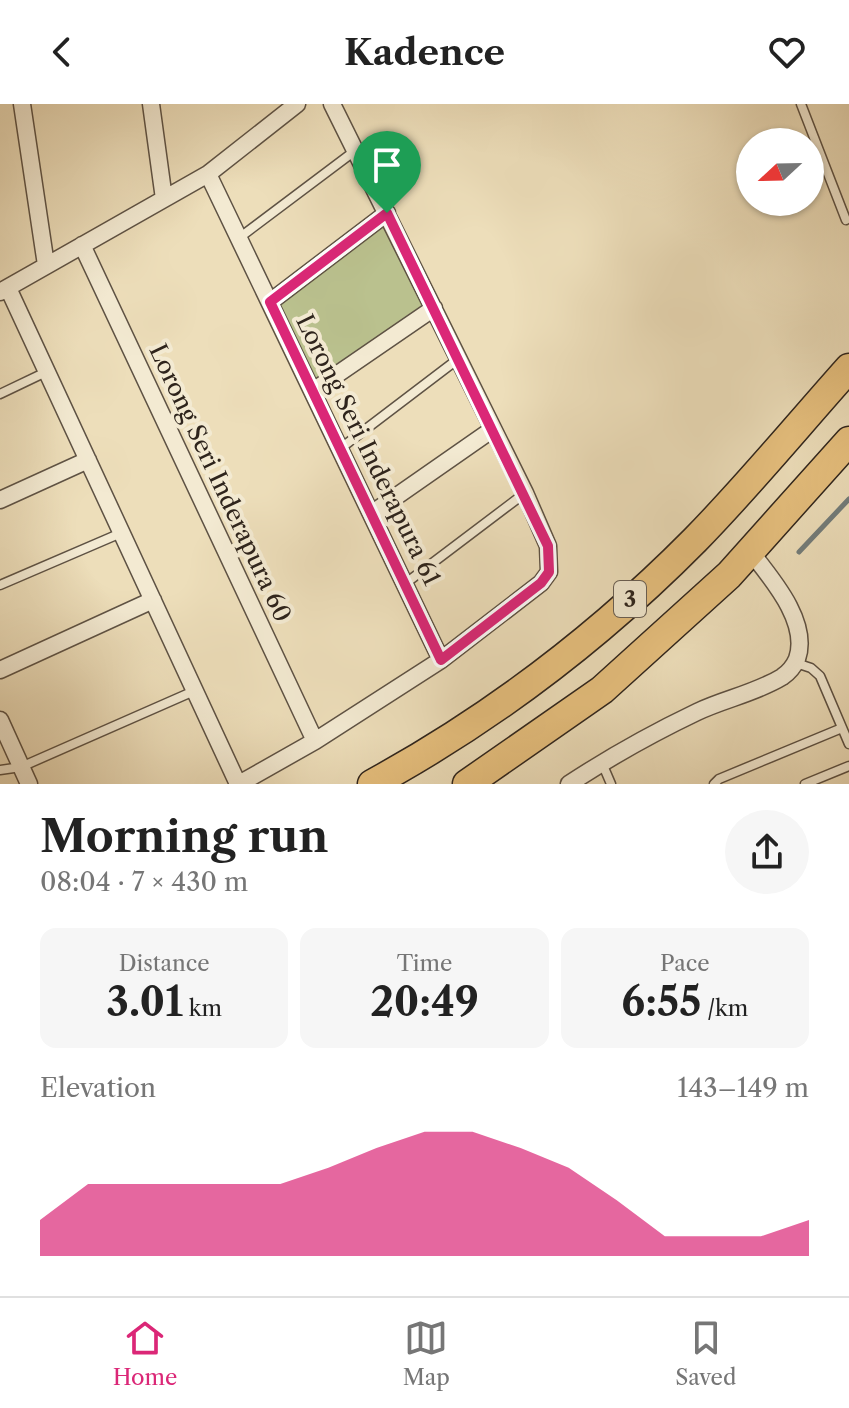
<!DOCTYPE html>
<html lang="en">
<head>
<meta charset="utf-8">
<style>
	body { margin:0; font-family:"Libre Caslon Text",serif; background:#f6f6f6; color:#222; height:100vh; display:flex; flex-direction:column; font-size:30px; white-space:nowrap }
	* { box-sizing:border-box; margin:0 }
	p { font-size:26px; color:#767676 }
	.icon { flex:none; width:44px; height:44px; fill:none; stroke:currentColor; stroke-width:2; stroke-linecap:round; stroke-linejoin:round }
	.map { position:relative; height:680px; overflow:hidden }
	.drawer { display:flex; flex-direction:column; background:#fff; flex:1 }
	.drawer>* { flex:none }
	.needle { width:52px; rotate:248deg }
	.tools { position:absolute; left:736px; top:24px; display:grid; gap:16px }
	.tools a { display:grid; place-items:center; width:88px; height:88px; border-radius:50%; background:#fff; box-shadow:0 2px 6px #0004; font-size:40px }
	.pin { position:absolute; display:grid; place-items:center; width:68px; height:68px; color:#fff; margin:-82px -34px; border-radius:50% 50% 50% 0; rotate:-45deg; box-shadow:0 0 8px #0007 }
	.pin .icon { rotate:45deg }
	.round { display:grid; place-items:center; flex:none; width:84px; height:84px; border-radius:42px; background:#f6f6f6 }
	.overview { display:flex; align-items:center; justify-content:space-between; height:136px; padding:0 40px }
	h1 { font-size:44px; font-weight:800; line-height:60px }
	.stats { display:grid; grid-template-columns:repeat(3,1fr); gap:12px; height:136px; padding:8px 40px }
	.stats div { display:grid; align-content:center; border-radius:16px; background:#f6f6f6; text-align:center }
	.stats b { font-size:40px; font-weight:800 }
	.stats small { font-size:22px; font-weight:400 }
	.stats p { font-size:22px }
	.chart { height:224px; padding:16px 40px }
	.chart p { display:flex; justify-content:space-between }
	.chart svg { width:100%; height:144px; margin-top:8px; fill:#db2777; opacity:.7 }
	header { display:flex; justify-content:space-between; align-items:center; height:104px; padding:0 40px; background:#fff; font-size:36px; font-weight:800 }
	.dock { display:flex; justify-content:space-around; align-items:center; height:112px; border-top:2px solid #e0e0e0; background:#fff; font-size:22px; color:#767676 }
	.dock a { display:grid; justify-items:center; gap:4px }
	.dock .active { color:#db2777 }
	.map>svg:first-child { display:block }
	.green { fill:#bac18e; stroke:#747255; stroke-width:2 }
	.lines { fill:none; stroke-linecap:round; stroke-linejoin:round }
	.stream { stroke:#727d7c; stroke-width:5 }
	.service-casing { stroke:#5e5244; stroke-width:11 }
	.minor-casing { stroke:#5e5244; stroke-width:19 }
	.trunk-casing { stroke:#2e241c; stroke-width:31 }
	.service { stroke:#f3ead2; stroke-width:8 }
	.minor { stroke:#f3ead2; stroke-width:16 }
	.trunk { stroke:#e6bf7d; stroke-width:28 }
	.route-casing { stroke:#fff; stroke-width:16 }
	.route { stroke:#db2777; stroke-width:10 }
	.labels { text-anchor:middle; stroke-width:8; stroke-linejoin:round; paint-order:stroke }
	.shield { fill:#f3ead2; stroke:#695f53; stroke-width:2 }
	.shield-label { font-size:22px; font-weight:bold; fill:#2e241c }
	.street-label { font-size:24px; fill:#2e241c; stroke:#f3ead2 }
</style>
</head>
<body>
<header><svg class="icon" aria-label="back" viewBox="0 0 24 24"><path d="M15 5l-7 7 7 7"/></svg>Kadence<svg class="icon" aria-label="heart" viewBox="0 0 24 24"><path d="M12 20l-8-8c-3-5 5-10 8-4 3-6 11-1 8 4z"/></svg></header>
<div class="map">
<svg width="849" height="680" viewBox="0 0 849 680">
	<rect width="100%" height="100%" fill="#eddeba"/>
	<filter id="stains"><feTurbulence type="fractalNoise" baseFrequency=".0025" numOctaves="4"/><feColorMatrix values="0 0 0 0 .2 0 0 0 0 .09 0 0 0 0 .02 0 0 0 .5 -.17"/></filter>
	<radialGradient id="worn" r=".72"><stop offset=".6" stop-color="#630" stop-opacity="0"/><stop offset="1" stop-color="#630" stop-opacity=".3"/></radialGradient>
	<!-- green -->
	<path class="green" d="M387,109L434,204L313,287L270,198Z"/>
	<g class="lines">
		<!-- stream -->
		<path class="stream" d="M799,448L849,395"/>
		<!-- service casing -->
		<g class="service-casing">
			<path id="service" d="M801,0L846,116
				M239,134L356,46
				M0,290L46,268
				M341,344L458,255
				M406,479L525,389
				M0,481L121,429
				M796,559L811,564L820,572L849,640
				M602,659L611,680
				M0,666L21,663L194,587
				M714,680L719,675L842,624
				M805,680L849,662"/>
		</g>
		<!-- minor casing -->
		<g class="minor-casing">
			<path id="minor" d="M22,0L46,161
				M151,0L164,95
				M208,70L441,556
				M82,141L315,637
				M8,184L238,680
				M0,188L208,70L297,0
				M270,198L387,109
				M313,287L434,204
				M0,396L88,356
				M371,410L493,325
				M0,566L153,496
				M0,616L29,680
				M239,680L315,637L441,556L541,479L549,468L548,442L525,389L332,0
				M569,680C610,653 653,629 697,608C724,595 756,589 782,573C788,569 794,562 797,555C810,518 771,474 750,447"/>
		</g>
		<!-- trunk casing -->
		<g class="trunk-casing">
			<path id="trunk" d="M372,680C491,615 600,532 695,436C749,381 798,321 849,264
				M467,680L602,586L729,471L849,337"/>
		</g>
		<!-- service -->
		<use href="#service" class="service"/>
		<!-- minor -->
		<use href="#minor" class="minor"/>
		<!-- trunk -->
		<use href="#trunk" class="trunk"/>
	</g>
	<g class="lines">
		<!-- route casing -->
		<g class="route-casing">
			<path id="route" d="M387,109L548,442L549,468L541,479L441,556L270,198Z"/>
		</g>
		<!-- route -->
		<use href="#route" class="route"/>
	</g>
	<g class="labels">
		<!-- shield labels -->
		<rect class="shield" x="614" y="477" width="32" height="36" rx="6"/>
		<g class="shield-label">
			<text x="630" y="503">3</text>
		</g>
		<!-- street labels -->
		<g class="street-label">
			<text transform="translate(368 346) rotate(64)" y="8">Lorong Seri Inderapura 61</text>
			<text transform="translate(220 379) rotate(65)" y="8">Lorong Seri Inderapura 60</text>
		</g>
	</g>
	<rect width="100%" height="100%" filter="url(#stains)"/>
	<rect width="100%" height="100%" fill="url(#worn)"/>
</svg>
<div class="tools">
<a><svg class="needle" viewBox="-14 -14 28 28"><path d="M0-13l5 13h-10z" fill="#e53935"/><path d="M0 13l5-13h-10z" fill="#767676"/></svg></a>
</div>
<div class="pin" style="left:387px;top:109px;background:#1e9e55"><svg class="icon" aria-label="arrive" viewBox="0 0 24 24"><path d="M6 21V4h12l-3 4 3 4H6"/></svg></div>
</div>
<section class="drawer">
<div class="overview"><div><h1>Morning run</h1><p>08:04 · 7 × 430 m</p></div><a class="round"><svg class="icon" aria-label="share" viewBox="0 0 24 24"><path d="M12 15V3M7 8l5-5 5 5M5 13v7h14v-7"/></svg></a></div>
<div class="stats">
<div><p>Distance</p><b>3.01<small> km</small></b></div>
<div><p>Time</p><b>20:49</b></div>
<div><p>Pace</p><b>6:55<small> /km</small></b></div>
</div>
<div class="chart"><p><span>Elevation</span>143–149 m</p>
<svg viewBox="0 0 160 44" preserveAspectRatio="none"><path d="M0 44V33L10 22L20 22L30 22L40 22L50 22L60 17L70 11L80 6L90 6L100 11L110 17L120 27L130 38L140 38L150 38L160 33V44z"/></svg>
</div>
</section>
<nav class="dock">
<a class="active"><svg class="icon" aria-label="home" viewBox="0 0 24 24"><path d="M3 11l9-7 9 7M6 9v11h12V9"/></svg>Home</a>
<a><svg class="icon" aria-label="map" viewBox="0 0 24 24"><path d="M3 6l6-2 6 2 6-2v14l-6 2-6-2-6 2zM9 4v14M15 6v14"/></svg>Map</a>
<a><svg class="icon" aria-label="saved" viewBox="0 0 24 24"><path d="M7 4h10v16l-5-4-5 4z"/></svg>Saved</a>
</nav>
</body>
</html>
